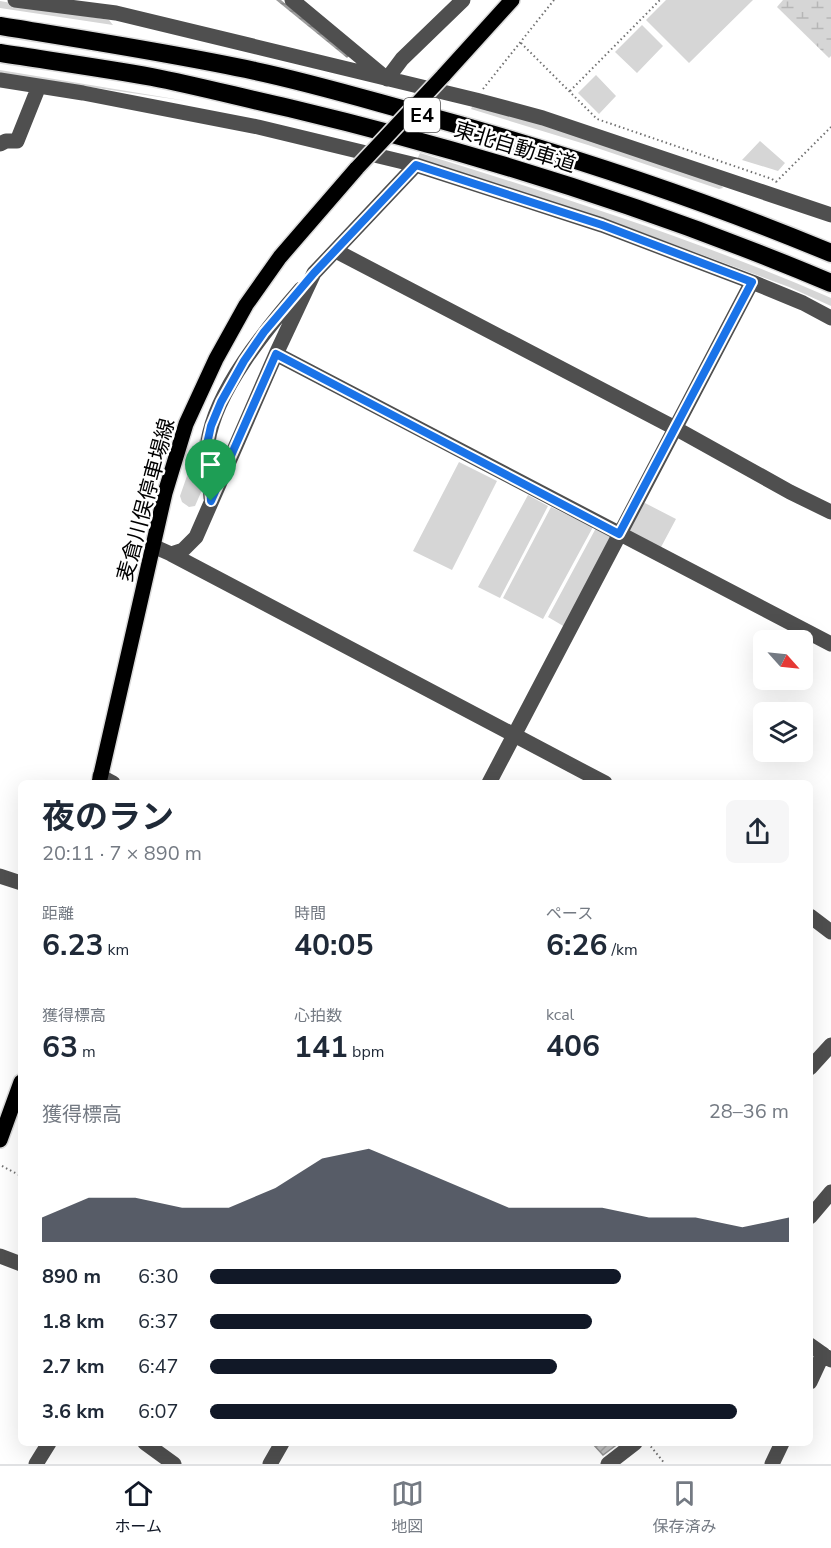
<!DOCTYPE html>
<html lang="ja">
<head>
<meta charset="utf-8">
<style>
	body { margin:0; font-family:"Nunito Sans","Noto Sans JP",sans-serif; background:#f6f6f7; color:#1f2937; height:100vh; display:flex; flex-direction:column; font-size:22px; white-space:nowrap }
	* { box-sizing:border-box; margin:0 }
	p { font-size:20px; color:#747a83 }
	.icon { flex:none; width:33px; height:33px; fill:none; stroke:currentColor; stroke-width:2; stroke-linecap:round; stroke-linejoin:round }
	.map { position:relative; flex:1; overflow:hidden }
	.drawer { position:absolute; left:18px; top:780px; width:795px; height:666px; display:flex; flex-direction:column; background:#fff; border-radius:9px; box-shadow:0 6px 24px #0002 }
	.drawer>* { flex:none }
	.needle { width:39px; rotate:117deg }
	.fabs { position:absolute; left:753px; top:630px; display:grid; gap:12px }
	.fabs a { display:grid; place-items:center; width:60px; height:60px; border-radius:9px; background:#fff; box-shadow:0 6px 24px #0002; font-size:30px }
	.pin { position:absolute; display:grid; place-items:center; width:51px; height:51px; color:#fff; margin:-62px -26px; border-radius:50% 50% 50% 0; rotate:-45deg; box-shadow:0 0 6px #0007 }
	.pin .icon { rotate:45deg }
	.round { display:grid; place-items:center; flex:none; width:63px; height:63px; border-radius:9px; background:#f6f6f7 }
	.summary { display:flex; align-items:center; justify-content:space-between; height:102px; padding:0 24px }
	h1 { font-size:33px; font-weight:700; line-height:45px }
	.stats { display:grid; grid-template-columns:repeat(3,1fr); gap:9px; height:102px; padding:6px 24px }
	.stats div { display:grid; align-content:center }
	.stats b { font-size:30px; font-weight:700 }
	.stats small { font-size:16px; font-weight:400 }
	.stats p { font-size:16px }
	.chart { height:168px; padding:12px 24px }
	.chart p { display:flex; justify-content:space-between }
	.chart svg { width:100%; height:108px; margin-top:6px; fill:#111827; opacity:.7 }
	ul { padding:0 24px; list-style:none; font-size:20px }
	li { display:grid; grid-template-columns:96px 72px 1fr; align-items:center; height:45px }
	li i { height:15px; border-radius:8px; background:#111827 }
	.dock { display:flex; justify-content:space-around; align-items:center; height:84px; border-top:2px solid #e0e1e3; background:#fff; font-size:16px; color:#747a83 }
	.dock a { display:grid; justify-items:center; gap:3px }
	.dock .current { color:#111827 }
	.map>svg:first-child { display:block }
	.grass { fill:#d6d6d6 }
	.wetland { fill:url(#wetland-marsh) }
	.water { fill:url(#water-rules) }
	.building { fill:url(#building-hatch); stroke:#939393; stroke-width:1.5 }
	.lines { fill:none; stroke-linecap:round; stroke-linejoin:round }
	.major-casing { stroke:#dbdbdb; stroke-width:18 }
	.highway-casing { stroke:#dbdbdb; stroke-width:21 }
	.path { stroke:#717171; stroke-width:2; stroke-dasharray:1.5 3; stroke-linecap:butt }
	.minor { stroke:#4f4f4f; stroke-width:15 }
	.major { stroke:#000; stroke-width:15 }
	.highway { stroke:#000; stroke-width:18 }
	.major-bridge-casing { stroke:#dbdbdb; stroke-width:18; stroke-linecap:butt }
	.major-bridge { stroke:#000; stroke-width:15 }
	.route-casing { stroke:#fff; stroke-width:12 }
	.route { stroke:#1a73e8; stroke-width:8 }
	.labels { text-anchor:middle; stroke-width:5; stroke-linejoin:round; paint-order:stroke }
	.shield { fill:#fff; stroke:#4c4c4c; stroke-width:1.5 }
	.shield-label { font-size:20px; font-weight:bold; fill:#000 }
	.street-label { font-size:21px; fill:#000; stroke:#fff }
</style>
</head>
<body>
<div class="map">
<svg width="831" height="1464" viewBox="0 0 831 1464">
	<defs>
		<pattern id="wetland-marsh" width="20" height="14" patternUnits="userSpaceOnUse" patternTransform="scale(1.5)"><rect width="20" height="14" fill="#d6d6d6"/><path d="M1 5h8M5 5V1M11 12h8M15 12V8" fill="none" stroke="#b6b6b6"/></pattern>
		<pattern id="water-rules" width="6" height="5" patternUnits="userSpaceOnUse" patternTransform="scale(1.5)"><rect width="6" height="5" fill="#9d9d9d"/><path d="M0 2.5h6" fill="none" stroke="#858585"/></pattern>
		<pattern id="building-hatch" width="6" height="6" patternUnits="userSpaceOnUse" patternTransform="scale(1.5)"><rect width="6" height="6" fill="#bfbfbf"/><path d="M-1 1l2-2M0 6l6-6M5 7l2-2" fill="none" stroke="#a2a2a2"/></pattern>
	</defs>
	<rect width="100%" height="100%" fill="#fff"/>
	<!-- grass -->
	<path class="grass" d="M666,0H753L689,63L646,20Z
		M0,1L109,20L113,25L0,8Z
		M642,25L663,46L637,73L615,52Z
		M0,70L187,101L0,74Z
		M596,75L616,96L599,114L578,93Z
		M473,105L563,130L720,183L723,188L719,189L588,145L471,109Z
		M760,141L785,163L778,171L742,160Z
		M420,153C558,196 698,240 831,298V306L789,287L619,224L416,162Z
		M203,430L201,470L202,490L195,506L189,507L182,502L180,496Z
		M459,462L497,481L452,570L413,551Z
		M528,495L548,506L500,598L478,587Z
		M643,502L676,519L660,549L632,534L628,528Z
		M551,507L593,527L543,619L503,598Z
		M596,528L610,535L612,539L565,627L548,617Z"/>
	<!-- wetland -->
	<path class="wetland" d="M783,0H831V56L829,58L777,7Z"/>
	<!-- water -->
	<path class="water" d="M276,0H281L349,56L347,58Z"/>
	<!-- building -->
	<path class="building" d="M592,1443H619L603,1455Z"/>
	<g class="lines">
		<!-- major casing -->
		<g class="major-casing">
			<path id="major" d="M443,76L512,0
				M99,783L165,493L186,424L216,359L246,305L280,257L357,168
				M0,1140L21,1082"/>
		</g>
		<!-- highway casing -->
		<g class="highway-casing">
			<path id="highway" d="M0,26C85,40 171,53 255,71C307,82 358,97 409,111C553,150 694,196 831,253
				M0,53C51,61 102,68 152,77C198,86 243,98 289,108C474,152 656,209 831,283"/>
		</g>
		<!-- path -->
		<path class="path" d="M521,43L597,119L772,179L776,182
			M483,89L554,0
			M570,91L660,0
			M776,182L831,127
			M2,1166L21,1176
			M648,1443L665,1464"/>
		<!-- minor -->
		<path class="minor" d="M15,0L116,13L476,100L543,118L831,215
			M292,0L387,79L402,59L463,0
			M0,80L83,93L258,127L416,165L602,225L752,282L803,303L831,318
			M0,144L6,141H17L39,86
			M336,251L675,428L790,492L831,512
			M276,354L831,644
			M211,498C210,480 205,460 208,442C215,391 267,328 301,289
			M153,546L171,554L605,783
			M171,554L183,550L196,537L276,354L314,273L416,165
			M100,776L113,783
			M489,783L752,282
			M0,876L21,883
			M810,916L831,932
			M810,1068L831,1045
			M810,1217L831,1192
			M0,1256L21,1264
			M810,1345L831,1360
			M810,1382L823,1354
			M145,1443L174,1464
			M36,1464L49,1443
			M270,1464L282,1443
			M608,1464L635,1443
			M772,1464L782,1443"/>
		<!-- major -->
		<use href="#major" class="major"/>
		<!-- highway -->
		<use href="#highway" class="highway"/>
		<!-- major-bridge casing -->
		<g class="major-bridge-casing">
			<path id="major-bridge" d="M357,168L443,76"/>
		</g>
		<!-- major-bridge -->
		<use href="#major-bridge" class="major-bridge"/>
	</g>
	<g class="lines">
		<!-- route casing -->
		<g class="route-casing">
			<path id="route" d="M416,165L602,225L752,282L619,534L276,354L211,501L207,444L211,426L221,402L244,361L264,332L314,273Z"/>
		</g>
		<!-- route -->
		<use href="#route" class="route"/>
	</g>
	<g class="labels">
		<!-- shield labels -->
		<rect class="shield" x="404" y="98" width="36" height="34" rx="4.5"/>
		<g class="shield-label">
			<text x="422" y="122">E4</text>
		</g>
		<!-- street labels -->
		<g class="street-label">
			<text transform="translate(515 147) rotate(17)" y="7">東北自動車道</text>
			<text transform="translate(146 500) rotate(-75)" y="7">麦倉川俣停車場線</text>
		</g>
	</g>
</svg>
<div class="fabs">
<a><svg class="needle" viewBox="-14 -14 28 28"><path d="M0-13l5 13h-10z" fill="#e53935"/><path d="M0 13l5-13h-10z" fill="#747a83"/></svg></a>
<a><svg class="icon" aria-label="layers" viewBox="0 0 24 24"><path d="M12 4l9 5-9 5-9-5zM3 14l9 5 9-5"/></svg></a>
</div>
<div class="pin" style="left:211px;top:501px;background:#1e9e55"><svg class="icon" aria-label="arrive" viewBox="0 0 24 24"><path d="M6 21V4h12l-3 4 3 4H6"/></svg></div>
<section class="drawer">
<div class="summary"><div><h1>夜のラン</h1><p>20:11 · 7 × 890 m</p></div><a class="round"><svg class="icon" aria-label="share" viewBox="0 0 24 24"><path d="M12 15V3M7 8l5-5 5 5M5 13v7h14v-7"/></svg></a></div>
<div class="stats">
<div><p>距離</p><b>6.23<small> km</small></b></div>
<div><p>時間</p><b>40:05</b></div>
<div><p>ペース</p><b>6:26<small> /km</small></b></div>
</div>
<div class="stats">
<div><p>獲得標高</p><b>63<small> m</small></b></div>
<div><p>心拍数</p><b>141<small> bpm</small></b></div>
<div><p>kcal</p><b>406</b></div>
</div>
<div class="chart"><p><span>獲得標高</span>28–36 m</p>
<svg viewBox="0 0 160 44" preserveAspectRatio="none"><path d="M0 44V34L10 26L20 26L30 30L40 30L50 22L60 10L70 6L80 14L90 22L100 30L110 30L120 30L130 34L140 34L150 38L160 34V44z"/></svg>
</div>
<ul>
<li><b>890 m</b>6:30<i style="width:71%"></i></li>
<li><b>1.8 km</b>6:37<i style="width:66%"></i></li>
<li><b>2.7 km</b>6:47<i style="width:60%"></i></li>
<li><b>3.6 km</b>6:07<i style="width:91%"></i></li>
</ul>
</section>
</div>
<nav class="dock">
<a class="current"><svg class="icon" aria-label="home" viewBox="0 0 24 24"><path d="M3 11l9-7 9 7M6 9v11h12V9"/></svg>ホーム</a>
<a><svg class="icon" aria-label="map" viewBox="0 0 24 24"><path d="M3 6l6-2 6 2 6-2v14l-6 2-6-2-6 2zM9 4v14M15 6v14"/></svg>地図</a>
<a><svg class="icon" aria-label="saved" viewBox="0 0 24 24"><path d="M7 4h10v16l-5-4-5 4z"/></svg>保存済み</a>
</nav>
</body>
</html>
